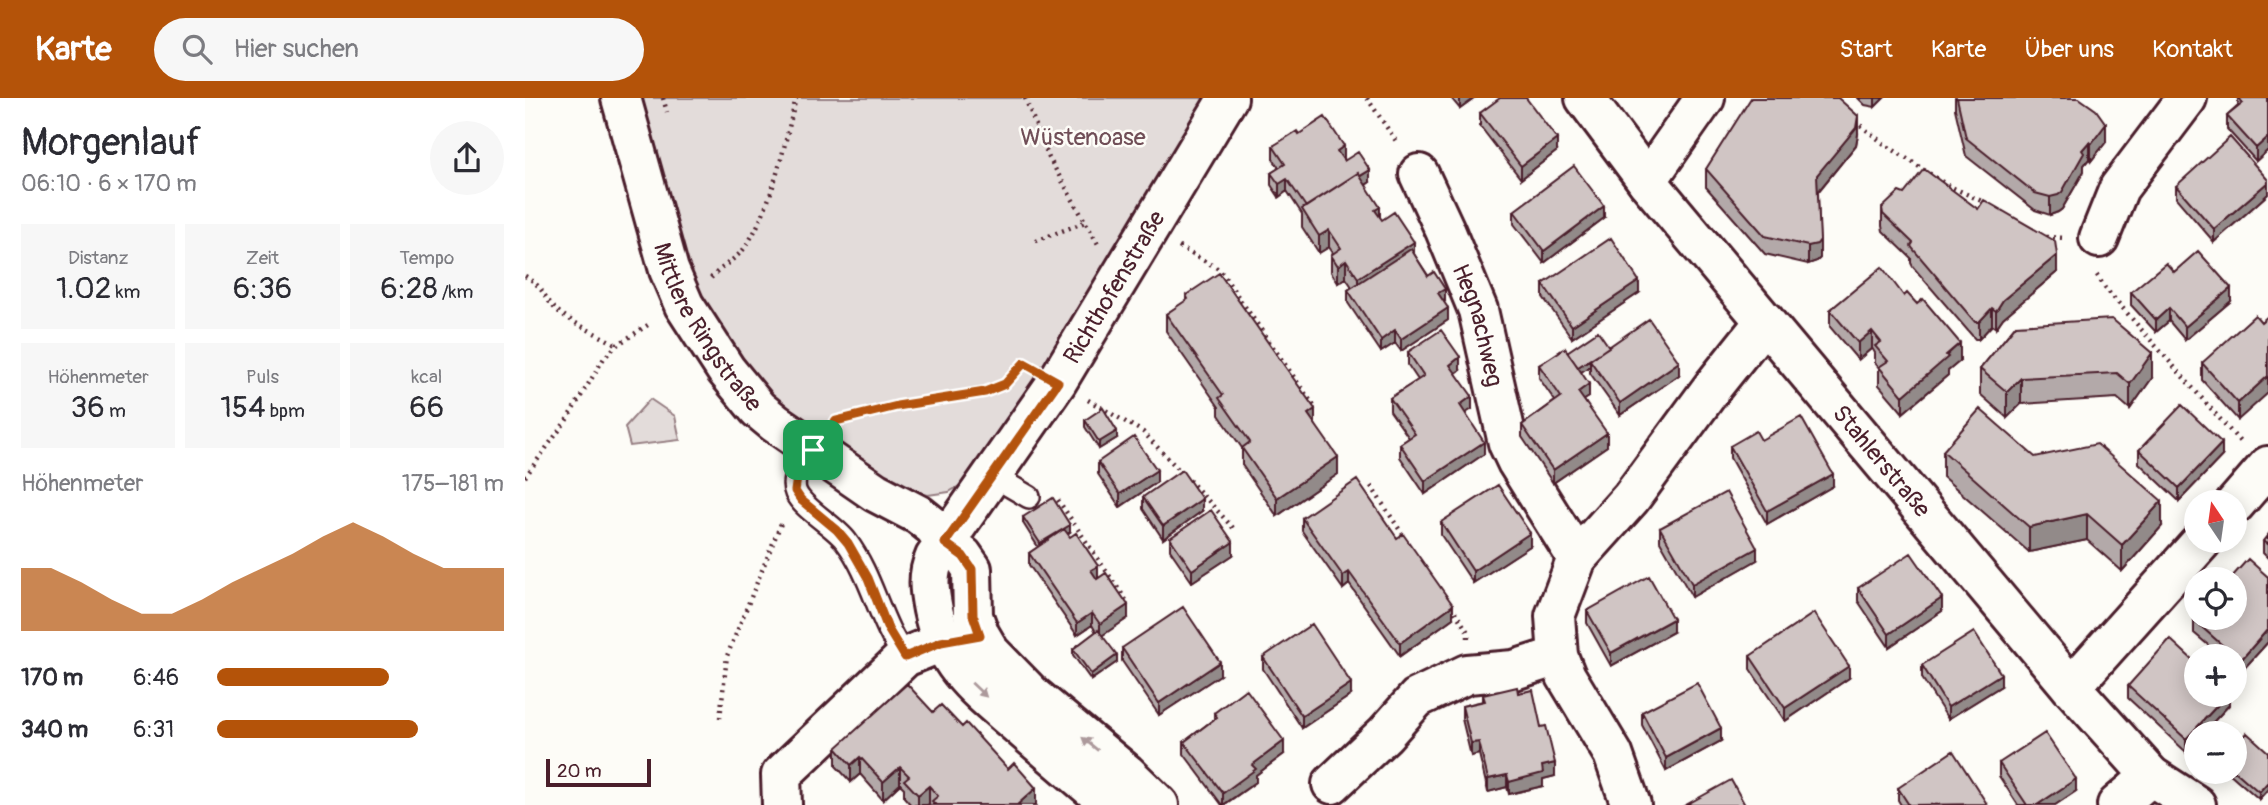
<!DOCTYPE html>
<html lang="de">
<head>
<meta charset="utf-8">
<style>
	body { margin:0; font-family:Pangolin,sans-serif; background:#f7f7f7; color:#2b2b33; height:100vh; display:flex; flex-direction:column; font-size:26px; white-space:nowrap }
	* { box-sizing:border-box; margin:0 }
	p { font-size:23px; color:#7c7c81 }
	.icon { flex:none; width:38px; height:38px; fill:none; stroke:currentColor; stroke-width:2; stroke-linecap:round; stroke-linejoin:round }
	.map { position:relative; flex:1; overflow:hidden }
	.details { display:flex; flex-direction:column; background:#fff; width:525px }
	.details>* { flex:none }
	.needle { width:46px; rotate:347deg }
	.tools { position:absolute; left:1659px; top:392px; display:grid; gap:14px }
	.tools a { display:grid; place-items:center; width:63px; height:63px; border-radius:50%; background:#fff; box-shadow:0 4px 18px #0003; font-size:35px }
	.scale { position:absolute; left:21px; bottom:18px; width:105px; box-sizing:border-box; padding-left:7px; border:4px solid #4a1f2b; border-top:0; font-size:19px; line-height:24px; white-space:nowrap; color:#4a1f2b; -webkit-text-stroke:5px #fdfcf7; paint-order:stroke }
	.pin { position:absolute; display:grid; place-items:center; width:60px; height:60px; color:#fff; margin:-30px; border-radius:14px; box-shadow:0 4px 10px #0006 }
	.round { display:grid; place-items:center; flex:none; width:74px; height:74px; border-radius:37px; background:#f7f7f7 }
	.summary { display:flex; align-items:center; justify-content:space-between; height:119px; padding:0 21px }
	h1 { font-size:38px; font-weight:600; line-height:52px }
	.stats { display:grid; grid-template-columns:repeat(3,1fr); gap:10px; height:119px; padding:7px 21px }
	.stats div { display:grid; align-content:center; border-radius:0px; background:#f7f7f7; text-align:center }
	.stats b { font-size:30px; font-weight:600 }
	.stats small { font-size:19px; font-weight:400 }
	.stats p { font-size:19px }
	.chart { height:196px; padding:14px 21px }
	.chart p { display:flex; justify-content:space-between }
	.chart svg { width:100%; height:126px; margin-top:7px; fill:#b45309; opacity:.7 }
	ul { padding:0 21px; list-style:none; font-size:23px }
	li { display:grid; grid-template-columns:112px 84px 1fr; align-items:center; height:52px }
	li i { height:18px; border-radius:9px; background:#b45309 }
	header { display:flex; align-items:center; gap:42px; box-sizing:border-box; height:98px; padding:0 35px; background:#b45309; color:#fff }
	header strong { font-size:33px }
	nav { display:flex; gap:38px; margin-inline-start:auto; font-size:24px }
	.search { width:490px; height:63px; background:#f7f7f7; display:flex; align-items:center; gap:18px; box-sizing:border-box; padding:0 24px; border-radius:38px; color:#7c7c81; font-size:26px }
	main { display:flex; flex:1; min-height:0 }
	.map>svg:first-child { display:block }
	.green { fill:#e3dcda; stroke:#967e82; stroke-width:2 }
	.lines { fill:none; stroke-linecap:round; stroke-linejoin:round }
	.service-casing { stroke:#4a1f2b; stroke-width:26 }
	.minor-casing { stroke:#4a1f2b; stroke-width:44 }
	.path { stroke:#4a1f2b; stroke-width:4.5; stroke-dasharray:2 5; stroke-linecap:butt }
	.service { stroke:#fdfcf7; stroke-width:21 }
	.minor { stroke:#fdfcf7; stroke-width:38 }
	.wall { fill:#b3a9a9; stroke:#4a1f2b; stroke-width:2 }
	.shaded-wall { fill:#928a89; stroke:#4a1f2b; stroke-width:2 }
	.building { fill:#d0c5c4; stroke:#4a1f2b; stroke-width:2 }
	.oneway { fill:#ac999b }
	.route-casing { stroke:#fff; stroke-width:14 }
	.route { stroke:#b45309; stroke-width:9 }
	.labels { text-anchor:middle; stroke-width:5; stroke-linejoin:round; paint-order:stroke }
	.park-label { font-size:24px; fill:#704e57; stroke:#fdfcf7 }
	.street-label { font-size:24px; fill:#4a1f2b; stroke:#fdfcf7 }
</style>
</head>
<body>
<header>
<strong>Karte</strong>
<div class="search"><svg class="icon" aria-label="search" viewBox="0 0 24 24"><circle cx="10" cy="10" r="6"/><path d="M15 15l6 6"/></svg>Hier suchen</div>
<nav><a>Start</a><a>Karte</a><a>Über uns</a><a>Kontakt</a></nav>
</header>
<main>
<section class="details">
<div class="summary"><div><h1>Morgenlauf</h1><p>06:10 · 6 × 170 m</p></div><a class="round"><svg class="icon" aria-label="share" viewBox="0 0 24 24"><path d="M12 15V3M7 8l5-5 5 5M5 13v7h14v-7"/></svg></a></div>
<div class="stats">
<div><p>Distanz</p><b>1.02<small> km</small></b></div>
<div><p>Zeit</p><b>6:36</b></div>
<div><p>Tempo</p><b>6:28<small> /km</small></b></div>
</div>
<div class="stats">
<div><p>Höhenmeter</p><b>36<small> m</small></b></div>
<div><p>Puls</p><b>154<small> bpm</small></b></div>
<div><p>kcal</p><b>66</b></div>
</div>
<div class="chart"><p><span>Höhenmeter</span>175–181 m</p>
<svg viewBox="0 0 160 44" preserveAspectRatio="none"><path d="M0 44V22L10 22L20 27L30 33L40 38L50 38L60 33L70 27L80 22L90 17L100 11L110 6L120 11L130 17L140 22L150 22L160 22V44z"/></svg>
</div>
<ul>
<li><b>170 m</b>6:46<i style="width:60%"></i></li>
<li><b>340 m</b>6:31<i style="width:70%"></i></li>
</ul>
</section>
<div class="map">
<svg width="1743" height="707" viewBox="0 0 1743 707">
	<rect width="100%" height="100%" fill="#fdfcf7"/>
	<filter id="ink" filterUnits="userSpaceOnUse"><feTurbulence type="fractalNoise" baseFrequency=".0143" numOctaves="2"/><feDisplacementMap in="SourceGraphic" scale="14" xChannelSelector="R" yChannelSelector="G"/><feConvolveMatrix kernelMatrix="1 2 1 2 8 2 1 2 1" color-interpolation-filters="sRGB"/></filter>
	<g filter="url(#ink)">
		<!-- green -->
		<path class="green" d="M117,0H687L524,276L439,385L424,394L403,397L376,390L260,315L176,219Z
			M125,301L150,318L155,342L105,348L100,329Z"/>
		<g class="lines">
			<!-- service casing -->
			<g class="service-casing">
				<path id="service" d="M288,352C279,364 264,379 271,395C279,412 309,427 321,443C348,479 354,524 380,559
					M468,378L504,399"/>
			</g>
			<!-- minor casing -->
			<g class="minor-casing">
				<g id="minor">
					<path id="s1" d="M96,0L144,172L159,207L201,272L233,311L250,325L350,394L394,417L409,429L420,445L438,458L447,471L448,518L455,537L465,554L506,596L601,675L634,707"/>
					<path id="s2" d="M1060,0L1122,83L1546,589L1626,678L1671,707"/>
					<path id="s3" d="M894,76L920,132L953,212L983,345L992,364L1052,460"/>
					<path d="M1122,83L1180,0"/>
					<path d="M1574,140L1594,90L1662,0"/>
					<path d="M1710,406L1743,368"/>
					<path d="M1546,589L1677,443"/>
					<path d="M807,686L860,636L892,600L942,576L989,572L1033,558"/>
					<path d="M257,707L256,677L380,559L417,544L443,539"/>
					<path id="s4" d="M587,707C558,683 529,658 500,633C457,595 420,572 408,512C404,492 402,477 410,459L532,284L703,0"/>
					<path d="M1106,707L1088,656L1041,578L1033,558L1030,518L1052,460L1106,400L1189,287L1240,223"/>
					<path d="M1592,707L1626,678"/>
				</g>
			</g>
			<!-- path -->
			<path class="path" d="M138,0L142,14
				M500,0L524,60L573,146
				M842,0L873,46
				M1330,23L1358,45L1422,87L1461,105
				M1521,139L1540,140
				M511,143L560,124
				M654,149L694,171L789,308
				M1572,177L1580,190L1716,345
				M0,178C19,188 19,202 34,214C51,227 73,236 92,247
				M186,180C195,170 210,161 218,152C246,115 260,45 271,0
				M563,302L618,334L658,376
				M311,324C343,309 389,305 425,300C446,296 470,295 487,280
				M0,379L41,323L79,260L92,247L126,225
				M664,382L711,433
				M846,388L880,440
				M533,402L601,502
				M926,508L943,534V540
				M195,620L202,558L257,423"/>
			<!-- service -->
			<use href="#service" class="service"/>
			<!-- minor -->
			<use href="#minor" class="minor"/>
		</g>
		<!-- wall -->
		<path class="wall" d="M926,0H950L935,11Z
			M1333,0H1359L1350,9L1340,7Z
			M1430,0H1554L1581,44L1566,63L1564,61L1559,67V73L1537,111L1533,114L1525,117L1510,112L1441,58L1430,11Z
			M1713,0H1743V52L1731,63L1702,31V18L1713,8Z
			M955,15L1032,53L996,81L955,28Z
			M774,36L819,61L818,62L845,84L841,87L855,120L889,156L920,203L919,204L923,222L876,253L870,245L856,254L823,205V192L827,189L821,180L813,185L806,174V157L808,155L804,149L794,155L777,129V116L762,93L754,99L746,87V75L754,70L748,61V48Z
			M1333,36L1331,47L1293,94L1295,160L1292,163L1283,166L1240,156L1181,89V71Z
			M1743,82V96L1689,144L1651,100V88Z
			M1379,96L1453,111L1532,174L1478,220L1471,230L1467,227L1454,241H1450L1388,169L1386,165V160L1358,133L1357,128V110Z
			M989,113L1079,120L1019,165L989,126Z
			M1649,174L1706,203L1660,242L1644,223L1631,234L1606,207V194Z
			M1018,186L1114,195L1047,240L1018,199Z
			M661,197L790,326L813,376L752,418L717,367V350L694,317V309L641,233V216L661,203Z
			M1379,198L1435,263L1423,273V277L1378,315L1354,287V270L1350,265V255L1347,250L1333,262L1305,229V212Z
			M1736,224L1713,322L1677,282V265Z
			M1491,227L1627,280L1605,311L1592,300L1496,306L1482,320L1455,296V271Z
			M1084,249L1154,277L1095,317L1065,275V268L1056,274L1064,299L1059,302L1082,348L1028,385L997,339V327L1030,303L1014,280V267L1042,254Z
			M883,254L935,272L931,275L947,311L940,315L959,356L900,396L875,359V346L884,340L865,313V300L893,282L883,267Z
			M560,322L592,340L574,351L560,329Z
			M1236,342L1308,388L1242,426L1205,360V348Z
			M1614,352L1697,358L1654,403L1614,365Z
			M1418,353L1510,359L1637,428L1597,473L1562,442L1504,454L1418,379Z
			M573,364L632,384L595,409L573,376Z
			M618,399L677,413L638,441L618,411Z
			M498,419L545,434L542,436L573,480L603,520L577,537L592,564L566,582L548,557V551L571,534L567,527L552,537L504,467V455L513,449L498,425Z
			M777,420L928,520L875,558L824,486L818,491L777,433Z
			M916,424L1005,448L948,485L916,437Z
			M1135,430L1232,462L1167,499L1135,443Z
			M1743,437V460L1738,455V443Z
			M645,440L708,457L667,484L645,452Z
			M1743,479V544L1715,575L1710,571V558H1696L1669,535V522Z
			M1333,490L1417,513L1364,549L1333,503Z
			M1062,513L1148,534L1086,568L1062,525Z
			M597,550L695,577L634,617L597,563Z
			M1225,558L1324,580L1260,623L1225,571Z
			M738,559L826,597L777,630L738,571Z
			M1397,567L1476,588L1423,621L1397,580Z
			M1603,588L1704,597V607L1678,635H1671L1661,654L1603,600Z
			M993,595L1016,629L1030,678L1018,681V688L984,696L982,689L963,694L954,656L946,658L937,621V608L958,603V597Z
			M1117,614L1196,643L1141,673L1117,627Z
			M689,615L759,656L731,677V684L699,707H697L659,656V644L689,621Z
			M437,629L511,707H405L404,706L402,707H386L379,699V690L375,686L358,702L335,676L326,684L311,668V650Z
			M1743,654V691L1734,701L1703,674H1710Z
			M1474,665L1551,693L1530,707H1493L1474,678Z
			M1373,690L1462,707H1376L1373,702Z"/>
		<!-- shaded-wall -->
		<path class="shaded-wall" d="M935,0H950L935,11Z
			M1350,0H1359L1350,9Z
			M1333,18V36L1331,47L1292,95V77Z
			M1581,26V44L1566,63V46Z
			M1743,39V52L1731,63V50Z
			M1032,41V53L996,81V68Z
			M1564,44V61L1559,67V73L1537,111L1533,114L1525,117V99L1557,52Z
			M819,48V61L812,66V53Z
			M845,72V84L785,124L783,113Z
			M762,81V93L754,99V86Z
			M1743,84V96L1689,144V131Z
			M1079,108V120L1019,165V153Z
			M855,109V127L850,112Z
			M804,132V149L794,155V138Z
			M1295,142V160L1292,163L1283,166V148Z
			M889,144V161L833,198V180Z
			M1532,157V174L1478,220L1471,230V213L1478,202Z
			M821,162V180L813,185V168Z
			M1114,183V195L1047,240V228Z
			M1706,190V203L1660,242V229Z
			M920,191V203L913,207V195Z
			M923,210V222L876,253V241Z
			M1467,210V227L1454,241V224Z
			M1644,210V223L1631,234V222Z
			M870,232V245L856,254V242Z
			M1347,233V250L1333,262V245Z
			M1435,245V263L1423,273V277L1378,315V298Z
			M1084,249L1065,262V268L1050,278V271Z
			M1627,255V280L1605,311V286Z
			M935,259V272L925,279V267Z
			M1154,264V277L1095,317V305Z
			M1743,278V295L1713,322V305Z
			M1496,280V306L1482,320V294Z
			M1064,286V299L1053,306V294Z
			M947,298V311L935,319V307Z
			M790,311V328L783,316Z
			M592,333V340L574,351V344Z
			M1082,335V348L1028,385V372Z
			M959,344V356L900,396V383Z
			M1697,345V358L1654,403V390Z
			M813,359V376L752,418V400Z
			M632,372V384L595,409V396Z
			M1308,376V388L1242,426V413Z
			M677,401V413L638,441V428Z
			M1637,403V428L1597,473V447Z
			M1562,416V442L1504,454V429Z
			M545,427V434L515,452V445Z
			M1005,435V448L948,485V473Z
			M708,444V457L667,484V472Z
			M1232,450V462L1167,499V486Z
			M573,468V480L566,485V472Z
			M824,474V486L818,491V478Z
			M1417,500V513L1364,549V536Z
			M603,507V520L575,539V526Z
			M928,507V520L875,558V545Z
			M567,515V527L552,537V525Z
			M1148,521V534L1086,568V555Z
			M1743,531V544L1715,575V563Z
			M592,557V564L566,582V576Z
			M695,564V577L634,617V605Z
			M1324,568V580L1260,623V610Z
			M1476,576V588L1423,621V609Z
			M826,585V597L777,630V618Z
			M1702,597H1704V607L1678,635H1671V643L1661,654V641Z
			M1196,630V643L1141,673V660Z
			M759,643V656L731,677V684L698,707V695L727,667Z
			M954,644V656L946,658V645Z
			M335,659V676L326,684V667Z
			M1030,665V678L1018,681V688L984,696V684L1017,668Z
			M375,669V686L358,702V684Z
			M982,677V689L963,694V681Z
			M1551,681V693L1530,707H1512Z
			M1743,684V691L1734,701V694Z
			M404,688V706L402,707H393V697Z
			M511,690V707H492Z"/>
		<!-- building -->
		<path class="building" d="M975,0H1001L1032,41L996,68L955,15Z
			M1226,0H1313L1333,18L1331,30L1292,77L1295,142L1292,146L1283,148L1240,138L1181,71Z
			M1432,0H1554L1571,12L1581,26L1566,46L1564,44L1557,52L1559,55L1537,94L1533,97L1525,99L1510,95L1441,40Z
			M1714,0H1743V39L1731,50L1702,18L1718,5Z
			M800,19L819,48L812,53L819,63L833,54L845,72L835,78L833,75L781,109L762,81L754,86L746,75L760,66L748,48L772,33L774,36Z
			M1705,39L1743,82V84L1689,131L1651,88Z
			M1049,68L1079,108L1019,153L989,113Z
			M1399,71L1453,111L1459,102L1530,143L1532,157L1478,202L1471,213L1467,210L1454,224H1450L1388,151L1386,148L1388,145L1358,116L1357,110L1374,94L1379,96Z
			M833,75L855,109L850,112L857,122L869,114L889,144L833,180L821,162L813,168L806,157L816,150L804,132L794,138L777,111Z
			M1086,140L1114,183L1047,228L1018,186Z
			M886,151L903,178L909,174L920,191L913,195L923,210L876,241L870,232L856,242L823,192Z
			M1673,153L1706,190L1660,229L1644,210L1631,222L1606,194L1641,165L1649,174Z
			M1357,169L1379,198L1382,195L1392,206L1398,201L1435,245L1421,257L1423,259L1378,298L1354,269L1363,263L1350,248L1356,244L1347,233L1333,245L1305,212Z
			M694,175L790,311L783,316L813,359L752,400L717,350L725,344L694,300L698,297L641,216L663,201L661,197Z
			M1730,217L1736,224L1743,218V278L1713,305L1677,265Z
			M1124,221L1154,264L1095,305L1065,262Z
			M1587,221L1627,255L1605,286L1592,275L1496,280L1482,294L1455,271L1491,227Z
			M916,232L935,259L925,267L947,298L935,307L959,344L900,383L875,346L890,336L865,300L899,278L883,254Z
			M1073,233L1084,249L1053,269L1042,254Z
			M1040,250L1064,286L1053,294L1082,335L1028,372L997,327L1036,299L1014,267Z
			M1657,307L1697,345L1654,390L1614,352Z
			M578,310L592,333L574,344L560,322Z
			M1455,311L1510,359L1572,346L1637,403L1597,447L1562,416L1504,429L1418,353Z
			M1276,319L1308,376L1242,413L1205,348L1231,333L1236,342Z
			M609,339L632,372L595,396L573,364Z
			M657,372L677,401L638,428L618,399Z
			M832,382L872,440L878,436L928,507L875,545L824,474L818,478L777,420Z
			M973,387L1005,435L948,473L916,424Z
			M1201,394L1232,450L1167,486L1135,430Z
			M528,400L545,427L515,445L498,419Z
			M686,412L708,444L667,472L645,440Z
			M539,431L545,439L551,435L573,468L566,472L572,481L581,475L603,507L575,526L567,515L552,525L504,455Z
			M1743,437V447L1738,443Z
			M1386,455L1417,500L1364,536L1333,490Z
			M1723,461L1743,479V531L1715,563L1669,522L1671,519L1710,520V481H1705Z
			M1124,478L1148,521L1086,555L1062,513Z
			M658,509L695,564L634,605L597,550Z
			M1289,515L1324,568L1260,610L1225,558Z
			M787,526L826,585L777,618L738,559Z
			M573,532L592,557L566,576L548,551Z
			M1449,534L1476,576L1423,609L1397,567Z
			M1645,541L1671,565V597H1702L1661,641L1603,588Z
			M1172,585L1196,630L1141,660L1117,614Z
			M382,586L408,614L416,607L437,629L441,625L483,671L489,665L511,690L492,707H411L407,703L413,698L404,688L393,697L379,682L384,678L375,669L358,684L335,659L326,667L311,650Z
			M992,589L993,595L1008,592L1016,629L1021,628L1030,665L1017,668L1018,675L984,684L982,677L963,681L954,644L946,645L937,608L960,603L958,597Z
			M721,591L759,643L727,667L731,671L698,695L659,644L692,619L689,615Z
			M1520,635L1551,681L1512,707H1502L1474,665Z
			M1722,635L1743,654V684L1734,694L1710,673V649Z
			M1428,653L1462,706L1384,707L1373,690Z
			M1206,682L1220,707H1161Z"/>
		<!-- one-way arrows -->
		<defs><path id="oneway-solid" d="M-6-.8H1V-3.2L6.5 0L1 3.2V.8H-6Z" transform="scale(1.75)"/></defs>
		<g class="oneway">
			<use href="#oneway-solid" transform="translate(454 592) rotate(43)"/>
			<use href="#oneway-solid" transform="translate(565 646) rotate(-141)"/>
		</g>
	</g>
	<g class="lines" filter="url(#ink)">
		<!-- route casing -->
		<g class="route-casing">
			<path id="route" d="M499,265L533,284L420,445L438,458L447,471L448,517L455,537L416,544L380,559L363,531L343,480L323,445L312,432L276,402L270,393L273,373L311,323L372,308L460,294L480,286Z"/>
		</g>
		<!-- route -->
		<use href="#route" class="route"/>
	</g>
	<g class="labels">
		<!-- park labels -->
		<g class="park-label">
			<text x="558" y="47">Wüstenoase</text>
		</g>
		<!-- street labels -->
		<g class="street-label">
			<text dy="8" stroke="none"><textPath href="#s4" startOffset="648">Richthofenstraße</textPath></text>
			<text dy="8" stroke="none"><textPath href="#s1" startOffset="247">Mittlere Ringstraße</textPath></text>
			<text dy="8" stroke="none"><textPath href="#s3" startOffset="163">Hegnachweg</textPath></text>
			<text dy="8" stroke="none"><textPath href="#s2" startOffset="469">Stahlerstraße</textPath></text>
		</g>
	</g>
</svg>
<div class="tools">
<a><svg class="needle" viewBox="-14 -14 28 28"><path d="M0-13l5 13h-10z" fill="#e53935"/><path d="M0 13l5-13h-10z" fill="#7c7c81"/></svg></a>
<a><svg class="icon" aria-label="locate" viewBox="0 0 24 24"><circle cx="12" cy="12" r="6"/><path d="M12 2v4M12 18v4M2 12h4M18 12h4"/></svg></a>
<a>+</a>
<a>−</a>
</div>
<div class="scale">20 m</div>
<div class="pin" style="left:288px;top:352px;background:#1e9e55"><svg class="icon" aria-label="arrive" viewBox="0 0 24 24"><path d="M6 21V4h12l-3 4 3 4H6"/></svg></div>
</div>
</main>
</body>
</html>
